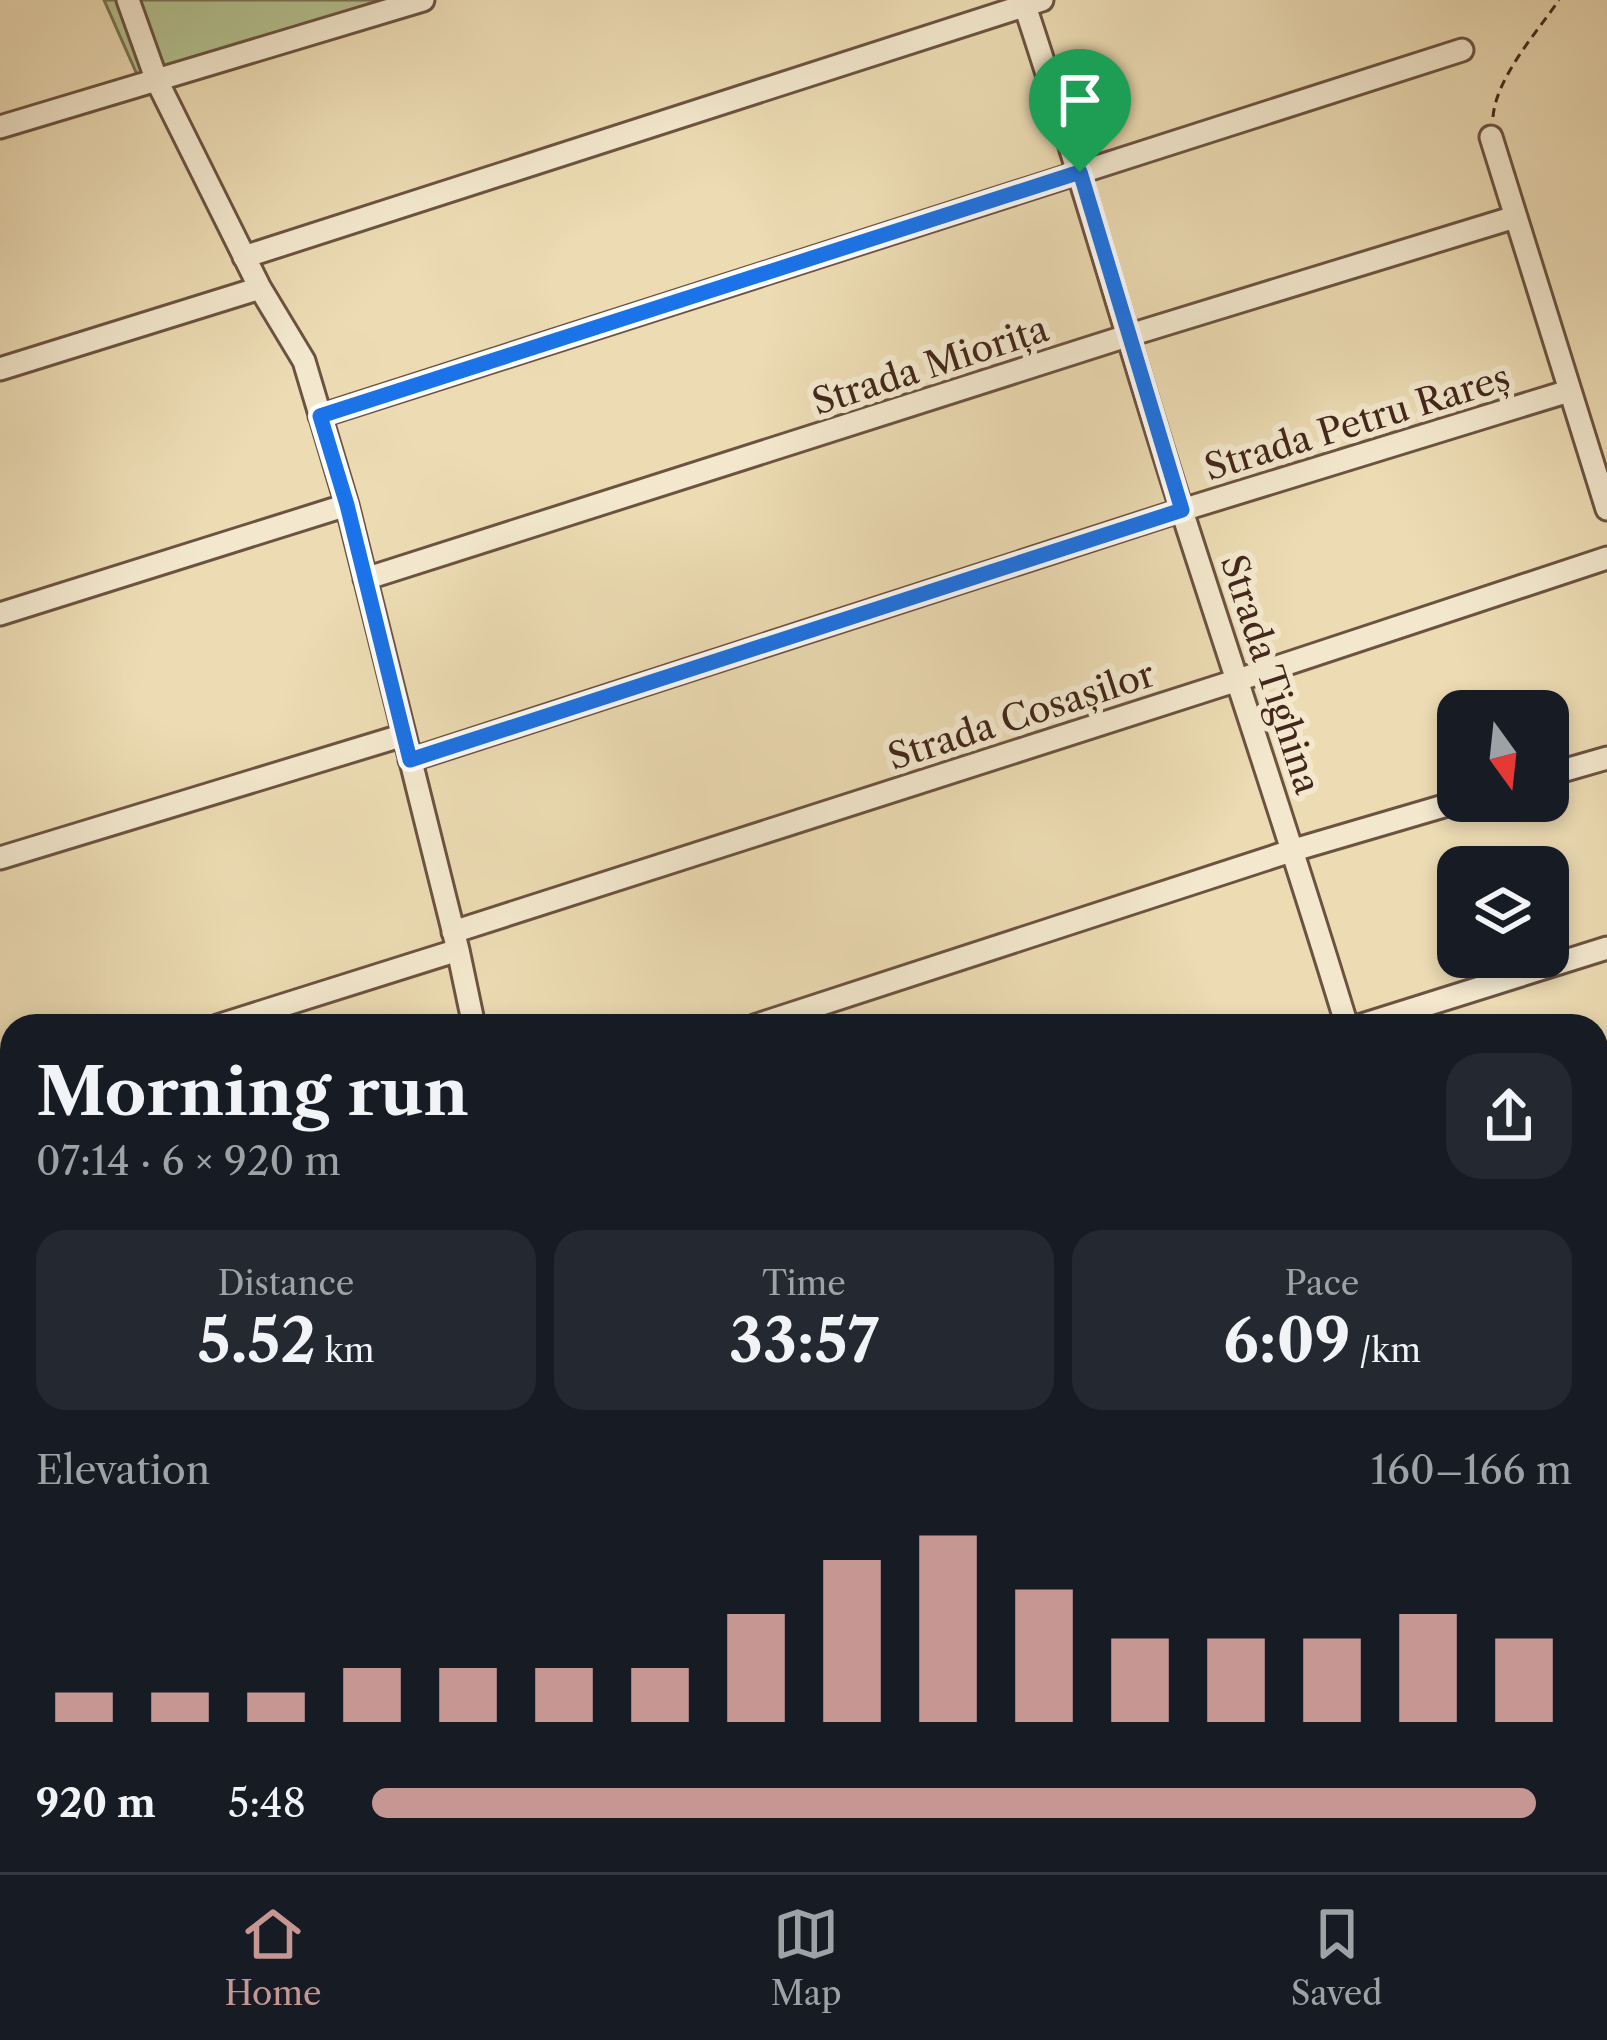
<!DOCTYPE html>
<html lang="en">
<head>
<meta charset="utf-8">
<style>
	body { margin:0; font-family:"Libre Caslon Text",serif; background:#242831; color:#f1f3f6; height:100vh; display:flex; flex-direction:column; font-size:45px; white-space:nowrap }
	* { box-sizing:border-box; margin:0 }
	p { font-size:39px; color:#9ea1a6 }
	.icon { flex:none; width:66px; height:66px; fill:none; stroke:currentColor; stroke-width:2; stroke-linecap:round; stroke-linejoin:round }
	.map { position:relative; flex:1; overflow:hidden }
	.side { position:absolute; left:0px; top:1014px; width:1608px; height:858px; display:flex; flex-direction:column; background:#171b24; border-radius:36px 36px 0 0; box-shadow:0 6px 18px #0003 }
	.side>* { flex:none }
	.needle { width:78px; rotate:165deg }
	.controls { position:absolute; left:1437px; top:690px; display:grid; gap:24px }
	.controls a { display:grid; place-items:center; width:132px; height:132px; border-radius:24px; background:#171b24; box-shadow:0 6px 18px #0003; font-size:60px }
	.pin { position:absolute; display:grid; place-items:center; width:102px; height:102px; color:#fff; margin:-123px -51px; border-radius:50% 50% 50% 0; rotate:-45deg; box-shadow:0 0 12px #0007 }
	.pin .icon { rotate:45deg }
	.round { display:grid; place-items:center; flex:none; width:126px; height:126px; border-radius:36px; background:#242831 }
	.headline { display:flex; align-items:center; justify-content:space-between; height:204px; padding:0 36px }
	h1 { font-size:66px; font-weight:800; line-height:90px }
	.metrics { display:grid; grid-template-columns:repeat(3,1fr); gap:18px; height:204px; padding:12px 36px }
	.metrics div { display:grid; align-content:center; border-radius:30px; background:#242831; text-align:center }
	.metrics b { font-size:60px; font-weight:800 }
	.metrics small { font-size:33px; font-weight:400 }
	.metrics p { font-size:33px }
	.chart { height:336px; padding:24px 36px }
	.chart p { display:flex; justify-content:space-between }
	.chart svg { width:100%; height:216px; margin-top:12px; stroke:#c59692; stroke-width:6 }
	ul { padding:0 36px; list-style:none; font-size:39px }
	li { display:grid; grid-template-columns:192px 144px 1fr; align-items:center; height:90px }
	li i { height:30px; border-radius:15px; background:#c59692 }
	.tab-bar { display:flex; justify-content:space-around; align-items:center; height:168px; border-top:3px solid #363941; background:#171b24; font-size:33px; color:#9ea1a6 }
	.tab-bar a { display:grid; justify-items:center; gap:6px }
	.tab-bar .current { color:#c59692 }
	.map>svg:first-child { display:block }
	.green { fill:#b4c18f; stroke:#7b7455; stroke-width:3 }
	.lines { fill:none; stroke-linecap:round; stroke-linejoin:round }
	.minor-casing { stroke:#6c5341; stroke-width:27 }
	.path { stroke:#42261b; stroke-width:3; stroke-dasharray:9 6; stroke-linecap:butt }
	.minor { stroke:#f3e8ce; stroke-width:21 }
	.route-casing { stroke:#fff; stroke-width:24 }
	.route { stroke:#1a73e8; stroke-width:15 }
	.labels { text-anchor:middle; stroke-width:12; stroke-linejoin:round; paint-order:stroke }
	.street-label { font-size:36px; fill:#42261b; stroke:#f3e8ce }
</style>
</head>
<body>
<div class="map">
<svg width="1607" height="1872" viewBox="0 0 1607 1872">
	<rect width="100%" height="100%" fill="#ecdbb3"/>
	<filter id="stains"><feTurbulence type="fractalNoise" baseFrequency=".00167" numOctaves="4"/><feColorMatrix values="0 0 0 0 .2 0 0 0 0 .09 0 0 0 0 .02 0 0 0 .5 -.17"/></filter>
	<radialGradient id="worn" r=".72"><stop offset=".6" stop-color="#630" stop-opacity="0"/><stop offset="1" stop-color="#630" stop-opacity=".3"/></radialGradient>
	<!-- green -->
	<path class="green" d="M104,0H397L139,79Z"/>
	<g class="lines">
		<!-- minor casing -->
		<g class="minor-casing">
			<path id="minor" d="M128,0L157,81L260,288L304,361L347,505L458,950L474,1026
				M1023,0C1080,170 1128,343 1183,514C1238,685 1295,854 1347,1026
				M0,127L423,0
				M1491,137L1607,509
				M244,257L1042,0
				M0,369L260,288
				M320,416L1462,50
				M365,579L1130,335L1515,217
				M0,614L347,505
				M410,760L1182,510L1569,391
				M1548,775L1607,758
				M0,858L404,735
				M453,932L1238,680L1607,558
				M217,1026L458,950
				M754,1026L1294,850L1461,801
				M1359,1026L1607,948
				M0,1095L12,1091
				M1596,1097L1607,1093
				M0,1221L12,1257
				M0,1341L12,1337
				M0,1596L12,1592"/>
		</g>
		<!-- path -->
		<path class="path" d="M1493,117C1496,78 1537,32 1559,0
			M1596,1543L1607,1565
			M157,1860L160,1872
			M934,1860L938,1872"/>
		<!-- minor -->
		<use href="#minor" class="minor"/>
	</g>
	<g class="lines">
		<!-- route casing -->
		<g class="route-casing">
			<path id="route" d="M1080,172L1182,510L410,760L347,505L320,416Z"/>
		</g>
		<!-- route -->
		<use href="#route" class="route"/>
	</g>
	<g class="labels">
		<!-- street labels -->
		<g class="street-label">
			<text transform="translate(930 365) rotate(-18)" y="13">Strada Miorița</text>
			<text transform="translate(1357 422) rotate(-17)" y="13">Strada Petru Rareș</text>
			<text transform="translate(1271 674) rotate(72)" y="13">Strada Tighina</text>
			<text transform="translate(1021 715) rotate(-18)" y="13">Strada Cosașilor</text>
		</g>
	</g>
	<rect width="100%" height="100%" filter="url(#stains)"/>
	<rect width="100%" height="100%" fill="url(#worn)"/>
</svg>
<div class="controls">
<a><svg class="needle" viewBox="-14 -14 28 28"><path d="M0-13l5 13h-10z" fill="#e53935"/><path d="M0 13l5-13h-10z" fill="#9ea1a6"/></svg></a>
<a><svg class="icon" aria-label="layers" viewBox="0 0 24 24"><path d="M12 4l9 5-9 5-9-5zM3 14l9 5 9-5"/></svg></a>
</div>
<div class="pin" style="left:1080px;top:172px;background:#1e9e55"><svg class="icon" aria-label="arrive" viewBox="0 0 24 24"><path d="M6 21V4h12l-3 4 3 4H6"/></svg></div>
<section class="side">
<div class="headline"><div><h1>Morning run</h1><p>07:14 · 6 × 920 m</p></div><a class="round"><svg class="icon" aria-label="share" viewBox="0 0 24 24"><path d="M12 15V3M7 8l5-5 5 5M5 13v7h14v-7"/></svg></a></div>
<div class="metrics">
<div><p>Distance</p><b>5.52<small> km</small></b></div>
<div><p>Time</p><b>33:57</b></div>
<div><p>Pace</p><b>6:09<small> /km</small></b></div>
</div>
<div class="chart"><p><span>Elevation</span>160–166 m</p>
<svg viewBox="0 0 160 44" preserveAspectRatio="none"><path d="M5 44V38M15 44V38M25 44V38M35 44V33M45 44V33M55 44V33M65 44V33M75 44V22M85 44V11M95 44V6M105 44V17M115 44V27M125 44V27M135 44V27M145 44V22M155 44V27"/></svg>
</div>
<ul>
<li><b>920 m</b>5:48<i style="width:97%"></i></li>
</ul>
</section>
</div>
<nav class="tab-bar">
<a class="current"><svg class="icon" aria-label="home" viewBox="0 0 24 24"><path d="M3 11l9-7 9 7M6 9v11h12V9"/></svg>Home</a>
<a><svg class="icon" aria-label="map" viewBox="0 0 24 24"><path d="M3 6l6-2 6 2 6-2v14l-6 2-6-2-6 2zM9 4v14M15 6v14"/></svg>Map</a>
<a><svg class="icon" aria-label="saved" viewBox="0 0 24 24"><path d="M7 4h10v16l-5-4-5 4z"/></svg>Saved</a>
</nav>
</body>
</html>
